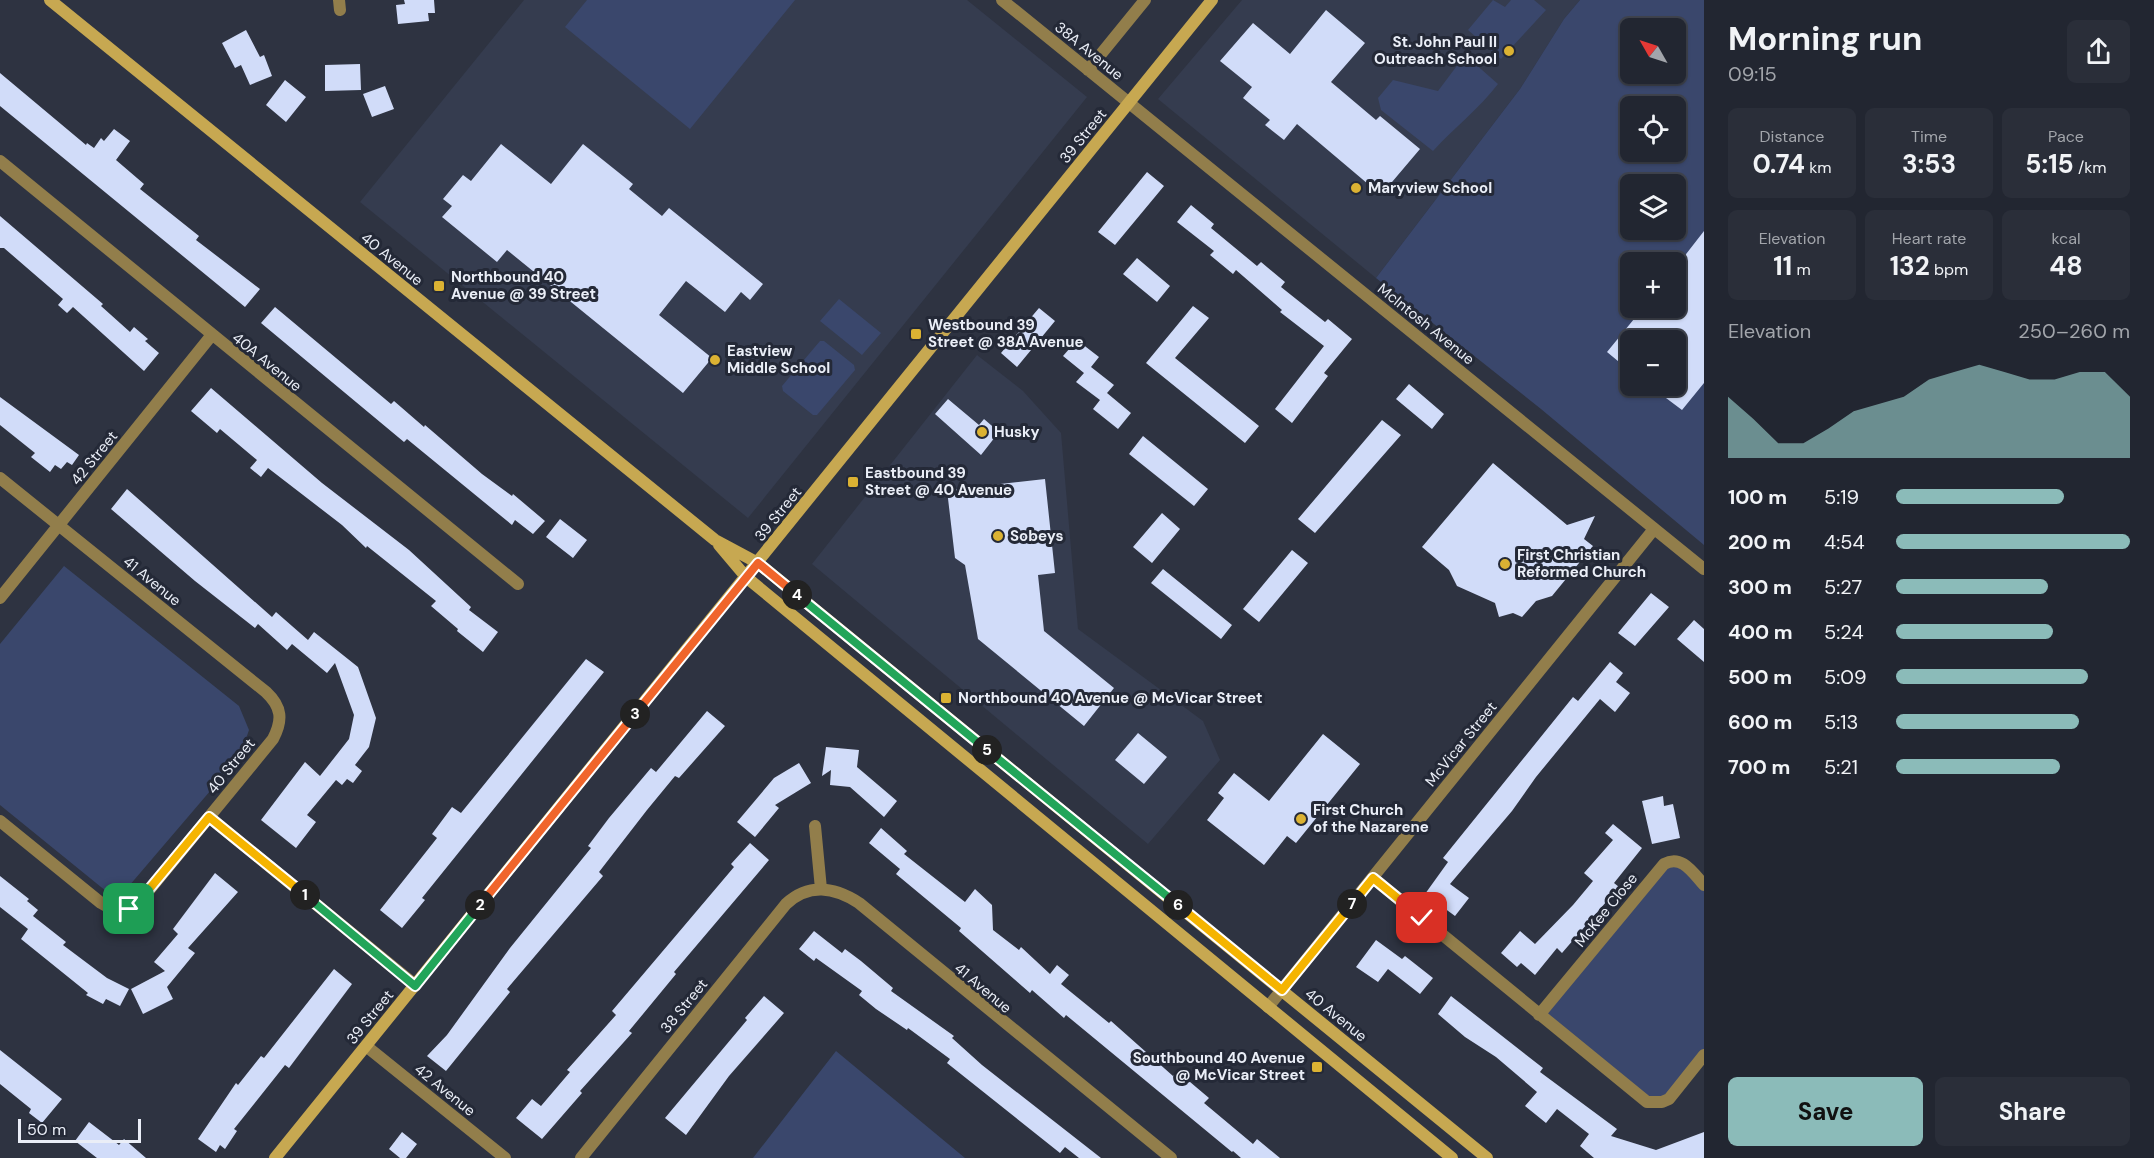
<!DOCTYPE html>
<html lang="en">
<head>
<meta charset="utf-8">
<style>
	body { margin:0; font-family:"DM Sans",sans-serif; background:#2a2e39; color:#f1f3f6; height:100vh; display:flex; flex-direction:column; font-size:22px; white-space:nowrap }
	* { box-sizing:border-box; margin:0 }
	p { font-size:20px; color:#a2a5ab }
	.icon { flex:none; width:33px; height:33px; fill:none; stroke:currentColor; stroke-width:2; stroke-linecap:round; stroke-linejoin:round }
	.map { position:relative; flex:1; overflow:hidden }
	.details { display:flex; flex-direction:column; background:#222631; width:450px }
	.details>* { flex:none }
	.needle { width:39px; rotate:309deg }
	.tools { position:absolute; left:1620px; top:18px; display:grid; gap:12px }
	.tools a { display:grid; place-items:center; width:66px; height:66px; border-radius:9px; background:#222631; box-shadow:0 2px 4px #0004,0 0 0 2px #3f434d; font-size:30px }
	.scale { position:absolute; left:18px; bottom:15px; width:123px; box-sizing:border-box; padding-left:6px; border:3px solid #eaeef7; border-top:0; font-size:16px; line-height:21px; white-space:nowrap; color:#eaeef7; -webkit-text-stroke:4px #242937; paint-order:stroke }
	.pin { position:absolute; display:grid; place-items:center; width:51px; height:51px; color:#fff; margin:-26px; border-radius:12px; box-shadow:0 3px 9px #0006 }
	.km { position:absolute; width:30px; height:30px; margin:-15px; border-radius:50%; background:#222; color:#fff; font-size:16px; line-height:30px; text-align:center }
	.round { display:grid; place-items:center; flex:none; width:63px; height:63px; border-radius:9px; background:#2a2e39 }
	.overview { display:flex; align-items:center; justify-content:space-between; height:102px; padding:0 24px }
	h1 { font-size:33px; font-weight:700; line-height:45px }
	.figures { display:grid; grid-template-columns:repeat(3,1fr); gap:9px; height:102px; padding:6px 24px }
	.figures div { display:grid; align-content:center; border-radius:9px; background:#2a2e39; text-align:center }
	.figures b { font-size:26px; font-weight:700 }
	.figures small { font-size:16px; font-weight:400 }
	.figures p { font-size:16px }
	.chart { height:168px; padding:12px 24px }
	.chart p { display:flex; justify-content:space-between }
	.chart svg { width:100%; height:108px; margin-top:6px; fill:#8bbbb9; opacity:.7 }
	.action { display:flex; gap:12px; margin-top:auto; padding:12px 24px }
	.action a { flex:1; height:69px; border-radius:9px; background:#8bbbb9; color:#111; font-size:24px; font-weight:700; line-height:69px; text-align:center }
	.action a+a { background:#2a2e39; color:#f1f3f6 }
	ul { padding:0 24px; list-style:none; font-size:20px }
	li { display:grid; grid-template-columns:96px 72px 1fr; align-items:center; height:45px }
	li i { height:15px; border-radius:8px; background:#8bbbb9 }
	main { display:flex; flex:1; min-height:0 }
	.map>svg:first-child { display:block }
	.built { fill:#353c4f }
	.green { fill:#3a476c; fill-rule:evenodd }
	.building { fill:#d1dcf9 }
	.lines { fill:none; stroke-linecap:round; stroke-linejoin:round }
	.street { stroke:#927e4b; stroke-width:12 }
	.secondary { stroke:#c7a851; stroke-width:12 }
	.split-1-casing { stroke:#fff; stroke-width:12 }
	.split-2-casing { stroke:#fff; stroke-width:12 }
	.split-3-casing { stroke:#fff; stroke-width:12 }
	.split-4-casing { stroke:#fff; stroke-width:12 }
	.split-5-casing { stroke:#fff; stroke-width:12 }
	.split-6-casing { stroke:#fff; stroke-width:12 }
	.split-7-casing { stroke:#fff; stroke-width:12 }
	.split-8-casing { stroke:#fff; stroke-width:12 }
	.split-1 { stroke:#f5b400; stroke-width:8 }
	.split-2 { stroke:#22a559; stroke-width:8 }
	.split-3 { stroke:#f0652b; stroke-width:8 }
	.split-4 { stroke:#f0652b; stroke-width:8 }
	.split-5 { stroke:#22a559; stroke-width:8 }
	.split-6 { stroke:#22a559; stroke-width:8 }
	.split-7 { stroke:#f5b400; stroke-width:8 }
	.split-8 { stroke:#f5b400; stroke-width:8 }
	.poi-dot { fill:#dbb233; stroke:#242937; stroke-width:2 }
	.labels { text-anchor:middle; stroke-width:6; stroke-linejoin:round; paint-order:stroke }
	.poi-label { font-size:15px; font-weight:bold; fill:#eaeef7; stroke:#242937; text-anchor:start }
	.street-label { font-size:15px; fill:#eaeef7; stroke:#242937 }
</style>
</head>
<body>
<main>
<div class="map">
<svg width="1704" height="1158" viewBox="0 0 1704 1158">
	<rect width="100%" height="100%" fill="#2e3341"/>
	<!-- built -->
	<path class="built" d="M524,0H967L1087,97L748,518L360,202Z
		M1242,0H1580L1564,19L1520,89L1376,278L1158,99Z
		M977,355L1023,391L1061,433L1078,629L1203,721L1220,760L1148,844L812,564Z"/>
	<!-- green -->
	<path class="green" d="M587,0H795L690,129L565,27Z
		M1493,0L1505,7L1511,0H1534L1546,10L1501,59L1468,30Z
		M1580,0H1704V545L1541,409L1376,278L1520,89L1564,19ZM1630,28H1676V74H1630ZM1630,106H1676V152H1630ZM1630,184H1676V230H1630ZM1630,262H1676V308H1630ZM1630,340H1676V386H1630Z
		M1465,55L1498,84C1479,109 1454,128 1433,151L1381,110L1378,98L1393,80L1438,91Z
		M839,299L881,333L862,355L820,321Z
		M820,341H824L854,365L855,370L817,415H813L783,391L782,386Z
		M64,566L239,706L249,730L240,756L117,900L0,805V644Z
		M1669,861L1704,885V1055L1669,1099L1654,1103L1539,1015Z
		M836,1051L965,1158H753Z"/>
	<!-- building -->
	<path class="building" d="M404,0H434L435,13H428L429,21L398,24L396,5L405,4Z
		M1326,10L1365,43L1331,82L1376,120L1380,116L1420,149L1381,195L1297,124L1284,140L1265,125L1270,120L1243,98L1252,87L1220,61L1253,23L1290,54Z
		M246,30L260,57L264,55L272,76L250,85L241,65L235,68L222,43Z
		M360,64L361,90L325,91V65Z
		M0,73L86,145L87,143L94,148L101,138L104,141L114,129L130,141L116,160L144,184L140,189L199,236L196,240L260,289L245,307L0,106Z
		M285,80L306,97L286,122L266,105Z
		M385,86L394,109L372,117L363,94Z
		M501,144L551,184L583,144L633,184L629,189L662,216L669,208L763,284L750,300L741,292L725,312L686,281L659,315L712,358L683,393L507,250L497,262L442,217L452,206L443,199L463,175L471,181Z
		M1147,172L1164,186L1115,245L1098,232Z
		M1191,205L1214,224L1211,228L1257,266L1261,262L1285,282L1281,287L1325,322L1328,319L1352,339L1324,373L1328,376L1292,423L1275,409L1324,346L1280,312L1282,310L1236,270L1233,274L1210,255L1214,251L1177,222Z
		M0,216L103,304L101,306L130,332L134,327L148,339L145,341L159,353L144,371L73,307L67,313L58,305L63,299L4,248H0Z
		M1704,231V383L1682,410L1650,386H1676V340H1630V371L1607,352L1643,308H1676V267Z
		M1137,258L1170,286L1157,302L1123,274Z
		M1193,306L1209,318L1175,358L1259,426L1245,443L1146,363Z
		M275,307L391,404L394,401L424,427L425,425L482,474L512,496L513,494L545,521L533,534L515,520L512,525L407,439L404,442L261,323Z
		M1039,308L1055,321L1017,367L1001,353Z
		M1077,340L1099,357L1091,367L1114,385L1107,393L1131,413L1118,429L1093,409L1100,400L1076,382L1084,373L1063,356Z
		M1409,384L1444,414L1432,429L1396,399Z
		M211,388L322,483L409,550L471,607L469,610L498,632L483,652L457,631L458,629L431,606L436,601L367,546L366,548L342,525L268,468L261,477L250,468L257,460L220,429L217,433L191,411Z
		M0,397L79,455L72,465L67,462L61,469L55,465L50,472L31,457L35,453L0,425Z
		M948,399L979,425L984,419L999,432L981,455L935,414Z
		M1382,420L1401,435L1315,533L1298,519Z
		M1143,436L1208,489L1194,506L1129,454Z
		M1493,463L1567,525L1595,516L1584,539L1593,546L1552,596L1536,601L1522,617L1513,613L1499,617L1495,603L1457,586L1449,570L1422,547Z
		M1045,479L1055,573L1038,575L1044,631L1114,688L1084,726L978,639L965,565L955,558L947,490Z
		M127,489L272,617L276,612L308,640L314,632L358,667L376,718L369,747L355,765L362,771L353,783L347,779L342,785L336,780L307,815L316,822L296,848L261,820L305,762L320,776L349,739L354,715L335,663L327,673L292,644L287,650L258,624L255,628L195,581L111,509Z
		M1162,513L1180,529L1152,563L1133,547Z
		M560,519L587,540L573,558L546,537Z
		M1292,550L1308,563L1259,622L1243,609Z
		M1163,569L1232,625L1221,639L1151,583Z
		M1651,593L1669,607L1635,646L1618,633Z
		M1694,620L1704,629V662L1677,639Z
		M586,659L604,672L422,898L425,900L402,928L380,910L437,838L432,834L452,807L461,813Z
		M1610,662L1623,673L1616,682L1630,693L1615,712L1600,699L1536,777L1512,811L1450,884L1469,898L1455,916L1425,894L1448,862L1443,858L1573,697L1578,701Z
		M707,711L725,726L679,778L675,776L647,810L599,872L603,876L507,989L510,992L446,1071L427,1056L447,1035L510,948L591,848L588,846L609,818L651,768L656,772Z
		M1138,733L1167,757L1144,784L1115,760Z
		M1323,734L1360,764L1296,843L1287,836L1264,865L1207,820L1224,798L1218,793L1234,773L1269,801Z
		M826,747L859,750L857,767L897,801L884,817L850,787L830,785L831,770L822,776Z
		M799,763L811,783L775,805L779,808L755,837L737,822L774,778Z
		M1663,796L1664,806L1673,804L1680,838L1652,844L1642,801Z
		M1613,824L1642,848L1614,883L1619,887L1562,953L1557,948L1535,975L1521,963L1517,967L1501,953L1520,931L1535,944L1573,905L1593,881L1584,873L1613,840L1605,833Z
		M881,828L907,851L904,854L965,902L975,889L992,905L993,930L1019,950L1021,947L1050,974L1057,965L1069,975L1061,984L1109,1023L1111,1021L1173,1076L1177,1071L1209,1098L1204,1103L1253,1144L1257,1139L1280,1158H1241L1233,1151L1232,1152L1066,1015L1064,1018L1032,990L1030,993L959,931L961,928L896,874L900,869L869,843Z
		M750,843L769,860L674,972L676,974L629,1031L632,1033L580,1091L582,1093L542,1139L516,1118L532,1099L541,1106L570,1072L567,1070L616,1015L612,1011L734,867L731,864Z
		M215,873L238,892L188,948L195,953L167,987L173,999L143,1014L131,989L165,971L154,962L178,934L173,929Z
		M0,876L29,899L27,901L38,910L33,916L66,942L63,945L107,978L129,989L120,1006L106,999L103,1004L86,995L88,993L21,939L28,929L0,907Z
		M814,931L842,953L845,949L861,961L893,988L891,991L954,1036L952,1038L982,1065L1101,1158H1079L1065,1147L1060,1153L947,1063L950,1059L908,1028L907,1030L876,1009L859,995L862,991L816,958L814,961L799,949Z
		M1376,940L1402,959L1405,956L1433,978L1420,994L1388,969L1378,982L1356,967Z
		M334,969L352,984L289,1068L285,1065L234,1129L237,1131L225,1149L220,1145L216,1152L198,1139L236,1083L238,1085L261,1056L264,1058Z
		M764,996L784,1013L729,1076L686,1135L665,1118L747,1020L745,1018Z
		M1451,996L1543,1068L1540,1072L1617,1129L1611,1136L1656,1150L1704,1132V1158H1594L1580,1146L1589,1134L1557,1109L1546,1123L1525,1106L1537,1092L1496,1057L1465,1037L1438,1014Z
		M0,1050L62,1099L42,1123L29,1113L31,1109L0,1084Z
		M89,1122L119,1145L124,1139L146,1158H97L75,1141Z
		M402,1132L417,1144L406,1158H400L389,1149Z"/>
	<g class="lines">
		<!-- street -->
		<path class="street" d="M339,0L340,10
			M1002,0L1704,569
			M1088,70L1145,0
			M0,161L518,584
			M0,478L266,692C282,707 283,720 273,739L141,900C128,914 115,912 101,903L0,821
			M0,598L211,336
			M209,817L415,985
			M815,826L821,889
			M1373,878L1647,1102H1662L1669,1099L1704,1055
			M1268,1007L1654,529
			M1539,1015L1664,864C1682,854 1693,873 1704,885
			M366,1046L505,1158
			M581,1158L786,904C809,883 834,887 859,903L1171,1158"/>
		<!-- secondary -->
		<path class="secondary" d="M50,0L715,540L758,563L1487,1158
			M719,545L746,577L1452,1158
			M275,1158L1212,0"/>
	</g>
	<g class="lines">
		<!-- split-1 casing -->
		<g class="split-1-casing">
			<path id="split-1" d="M129,909L136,905L209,817L305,895"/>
		</g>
		<!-- split-2 casing -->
		<g class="split-2-casing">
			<path id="split-2" d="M305,895L415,986L480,905"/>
		</g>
		<!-- split-3 casing -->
		<g class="split-3-casing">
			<path id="split-3" d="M480,905L635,714"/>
		</g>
		<!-- split-4 casing -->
		<g class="split-4-casing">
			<path id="split-4" d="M635,714L758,563L797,595"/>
		</g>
		<!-- split-5 casing -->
		<g class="split-5-casing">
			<path id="split-5" d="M797,595L987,750"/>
		</g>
		<!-- split-6 casing -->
		<g class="split-6-casing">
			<path id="split-6" d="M987,750L1178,905"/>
		</g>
		<!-- split-7 casing -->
		<g class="split-7-casing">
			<path id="split-7" d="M1178,905L1282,990L1352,904"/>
		</g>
		<!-- split-8 casing -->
		<g class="split-8-casing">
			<path id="split-8" d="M1352,904L1373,878L1422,918"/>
		</g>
		<!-- split-1 -->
		<use href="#split-1" class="split-1"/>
		<!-- split-2 -->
		<use href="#split-2" class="split-2"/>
		<!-- split-3 -->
		<use href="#split-3" class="split-3"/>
		<!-- split-4 -->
		<use href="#split-4" class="split-4"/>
		<!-- split-5 -->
		<use href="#split-5" class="split-5"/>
		<!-- split-6 -->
		<use href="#split-6" class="split-6"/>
		<!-- split-7 -->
		<use href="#split-7" class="split-7"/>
		<!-- split-8 -->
		<use href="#split-8" class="split-8"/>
	</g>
	<!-- markers -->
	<g class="poi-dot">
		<circle cx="1509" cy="51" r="6"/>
		<circle cx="1356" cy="188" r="6"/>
		<rect x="433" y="280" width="12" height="12" rx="3"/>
		<rect x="910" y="328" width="12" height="12" rx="3"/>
		<circle cx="715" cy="360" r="6"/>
		<circle cx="982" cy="432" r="6"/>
		<rect x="847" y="476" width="12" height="12" rx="3"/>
		<circle cx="998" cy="536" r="6"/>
		<circle cx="1505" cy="564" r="6"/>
		<rect x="940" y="692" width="12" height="12" rx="3"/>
		<circle cx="1301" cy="819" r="6"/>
		<rect x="1311" y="1061" width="12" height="12" rx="3"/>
	</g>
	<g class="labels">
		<!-- poi labels -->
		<g class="poi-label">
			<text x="1497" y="47" text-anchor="end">St. John Paul II<tspan x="1497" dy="17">Outreach School</tspan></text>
			<text x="1368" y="193">Maryview School</text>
			<text x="451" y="282">Northbound 40<tspan x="451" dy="17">Avenue @ 39 Street</tspan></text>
			<text x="928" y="330">Westbound 39<tspan x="928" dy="17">Street @ 38A Avenue</tspan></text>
			<text x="727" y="356">Eastview<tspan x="727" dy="17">Middle School</tspan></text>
			<text x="994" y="437">Husky</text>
			<text x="865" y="478">Eastbound 39<tspan x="865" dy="17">Street @ 40 Avenue</tspan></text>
			<text x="1010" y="541">Sobeys</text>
			<text x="1517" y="560">First Christian<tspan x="1517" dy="17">Reformed Church</tspan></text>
			<text x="958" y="703">Northbound 40 Avenue @ McVicar Street</text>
			<text x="1313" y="815">First Church<tspan x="1313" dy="17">of the Nazarene</tspan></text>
			<text x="1305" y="1063" text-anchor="end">Southbound 40 Avenue<tspan x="1305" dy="17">@ McVicar Street</tspan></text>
		</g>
		<!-- street labels -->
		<g class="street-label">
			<text transform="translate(1089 51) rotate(39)" y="5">38A Avenue</text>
			<text transform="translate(1083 136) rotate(-51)" y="5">39 Street</text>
			<text transform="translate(392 259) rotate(39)" y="5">40 Avenue</text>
			<text transform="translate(1426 324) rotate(39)" y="5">McIntosh Avenue</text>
			<text transform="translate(267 362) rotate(39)" y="5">40A Avenue</text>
			<text transform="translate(94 458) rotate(-51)" y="5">42 Street</text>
			<text transform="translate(778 514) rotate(-51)" y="5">39 Street</text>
			<text transform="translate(152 581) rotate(39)" y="5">41 Avenue</text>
			<text transform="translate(1461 744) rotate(-51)" y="5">McVicar Street</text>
			<text transform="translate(231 766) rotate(-51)" y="5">40 Street</text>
			<text transform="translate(1606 910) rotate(-51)" y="5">McKee Close</text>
			<text transform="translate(983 988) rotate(40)" y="5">41 Avenue</text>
			<text transform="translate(684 1006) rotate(-51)" y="5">38 Street</text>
			<text transform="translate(1336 1015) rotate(39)" y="5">40 Avenue</text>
			<text transform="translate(370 1017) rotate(-51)" y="5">39 Street</text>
			<text transform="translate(445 1090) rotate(39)" y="5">42 Avenue</text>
		</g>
	</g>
</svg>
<div class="tools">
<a><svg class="needle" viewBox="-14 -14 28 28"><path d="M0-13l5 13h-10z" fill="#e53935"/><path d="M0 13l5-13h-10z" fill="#a2a5ab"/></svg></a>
<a><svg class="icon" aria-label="locate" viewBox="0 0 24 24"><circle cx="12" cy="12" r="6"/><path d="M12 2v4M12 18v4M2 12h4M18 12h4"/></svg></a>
<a><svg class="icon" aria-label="layers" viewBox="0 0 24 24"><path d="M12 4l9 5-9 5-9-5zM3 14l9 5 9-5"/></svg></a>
<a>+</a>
<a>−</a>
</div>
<div class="scale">50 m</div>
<div class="pin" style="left:129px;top:909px;background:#1e9e55"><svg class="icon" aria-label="arrive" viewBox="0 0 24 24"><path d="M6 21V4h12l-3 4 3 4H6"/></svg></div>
<div class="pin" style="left:1422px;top:918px;background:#d93025"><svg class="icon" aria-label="check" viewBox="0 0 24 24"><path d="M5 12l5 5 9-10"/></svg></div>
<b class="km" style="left:305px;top:895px">1</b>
<b class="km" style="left:480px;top:905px">2</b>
<b class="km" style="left:635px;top:714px">3</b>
<b class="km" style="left:797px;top:595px">4</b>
<b class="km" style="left:987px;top:750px">5</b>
<b class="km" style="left:1178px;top:905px">6</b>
<b class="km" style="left:1352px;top:904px">7</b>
</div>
<section class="details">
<div class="overview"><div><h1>Morning run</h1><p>09:15</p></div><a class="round"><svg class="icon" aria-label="share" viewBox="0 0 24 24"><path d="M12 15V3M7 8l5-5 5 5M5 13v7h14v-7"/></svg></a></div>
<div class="figures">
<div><p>Distance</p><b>0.74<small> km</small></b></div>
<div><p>Time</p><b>3:53</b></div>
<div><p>Pace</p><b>5:15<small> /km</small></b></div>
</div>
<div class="figures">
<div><p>Elevation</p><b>11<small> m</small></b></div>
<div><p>Heart rate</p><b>132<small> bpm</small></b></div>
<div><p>kcal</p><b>48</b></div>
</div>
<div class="chart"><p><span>Elevation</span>250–260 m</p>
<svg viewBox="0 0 160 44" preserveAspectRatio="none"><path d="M0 44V19L10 28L20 38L30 38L40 32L50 25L60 22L70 19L80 12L90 9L100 6L110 9L120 12L130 12L140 9L150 9L160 19V44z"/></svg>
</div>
<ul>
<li><b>100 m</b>5:19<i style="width:72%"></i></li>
<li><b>200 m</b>4:54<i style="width:100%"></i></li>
<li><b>300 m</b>5:27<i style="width:65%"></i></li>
<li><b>400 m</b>5:24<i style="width:67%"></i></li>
<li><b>500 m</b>5:09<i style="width:82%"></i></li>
<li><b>600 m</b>5:13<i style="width:78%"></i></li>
<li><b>700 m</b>5:21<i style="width:70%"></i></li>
</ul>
<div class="action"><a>Save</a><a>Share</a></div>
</section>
</main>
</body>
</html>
